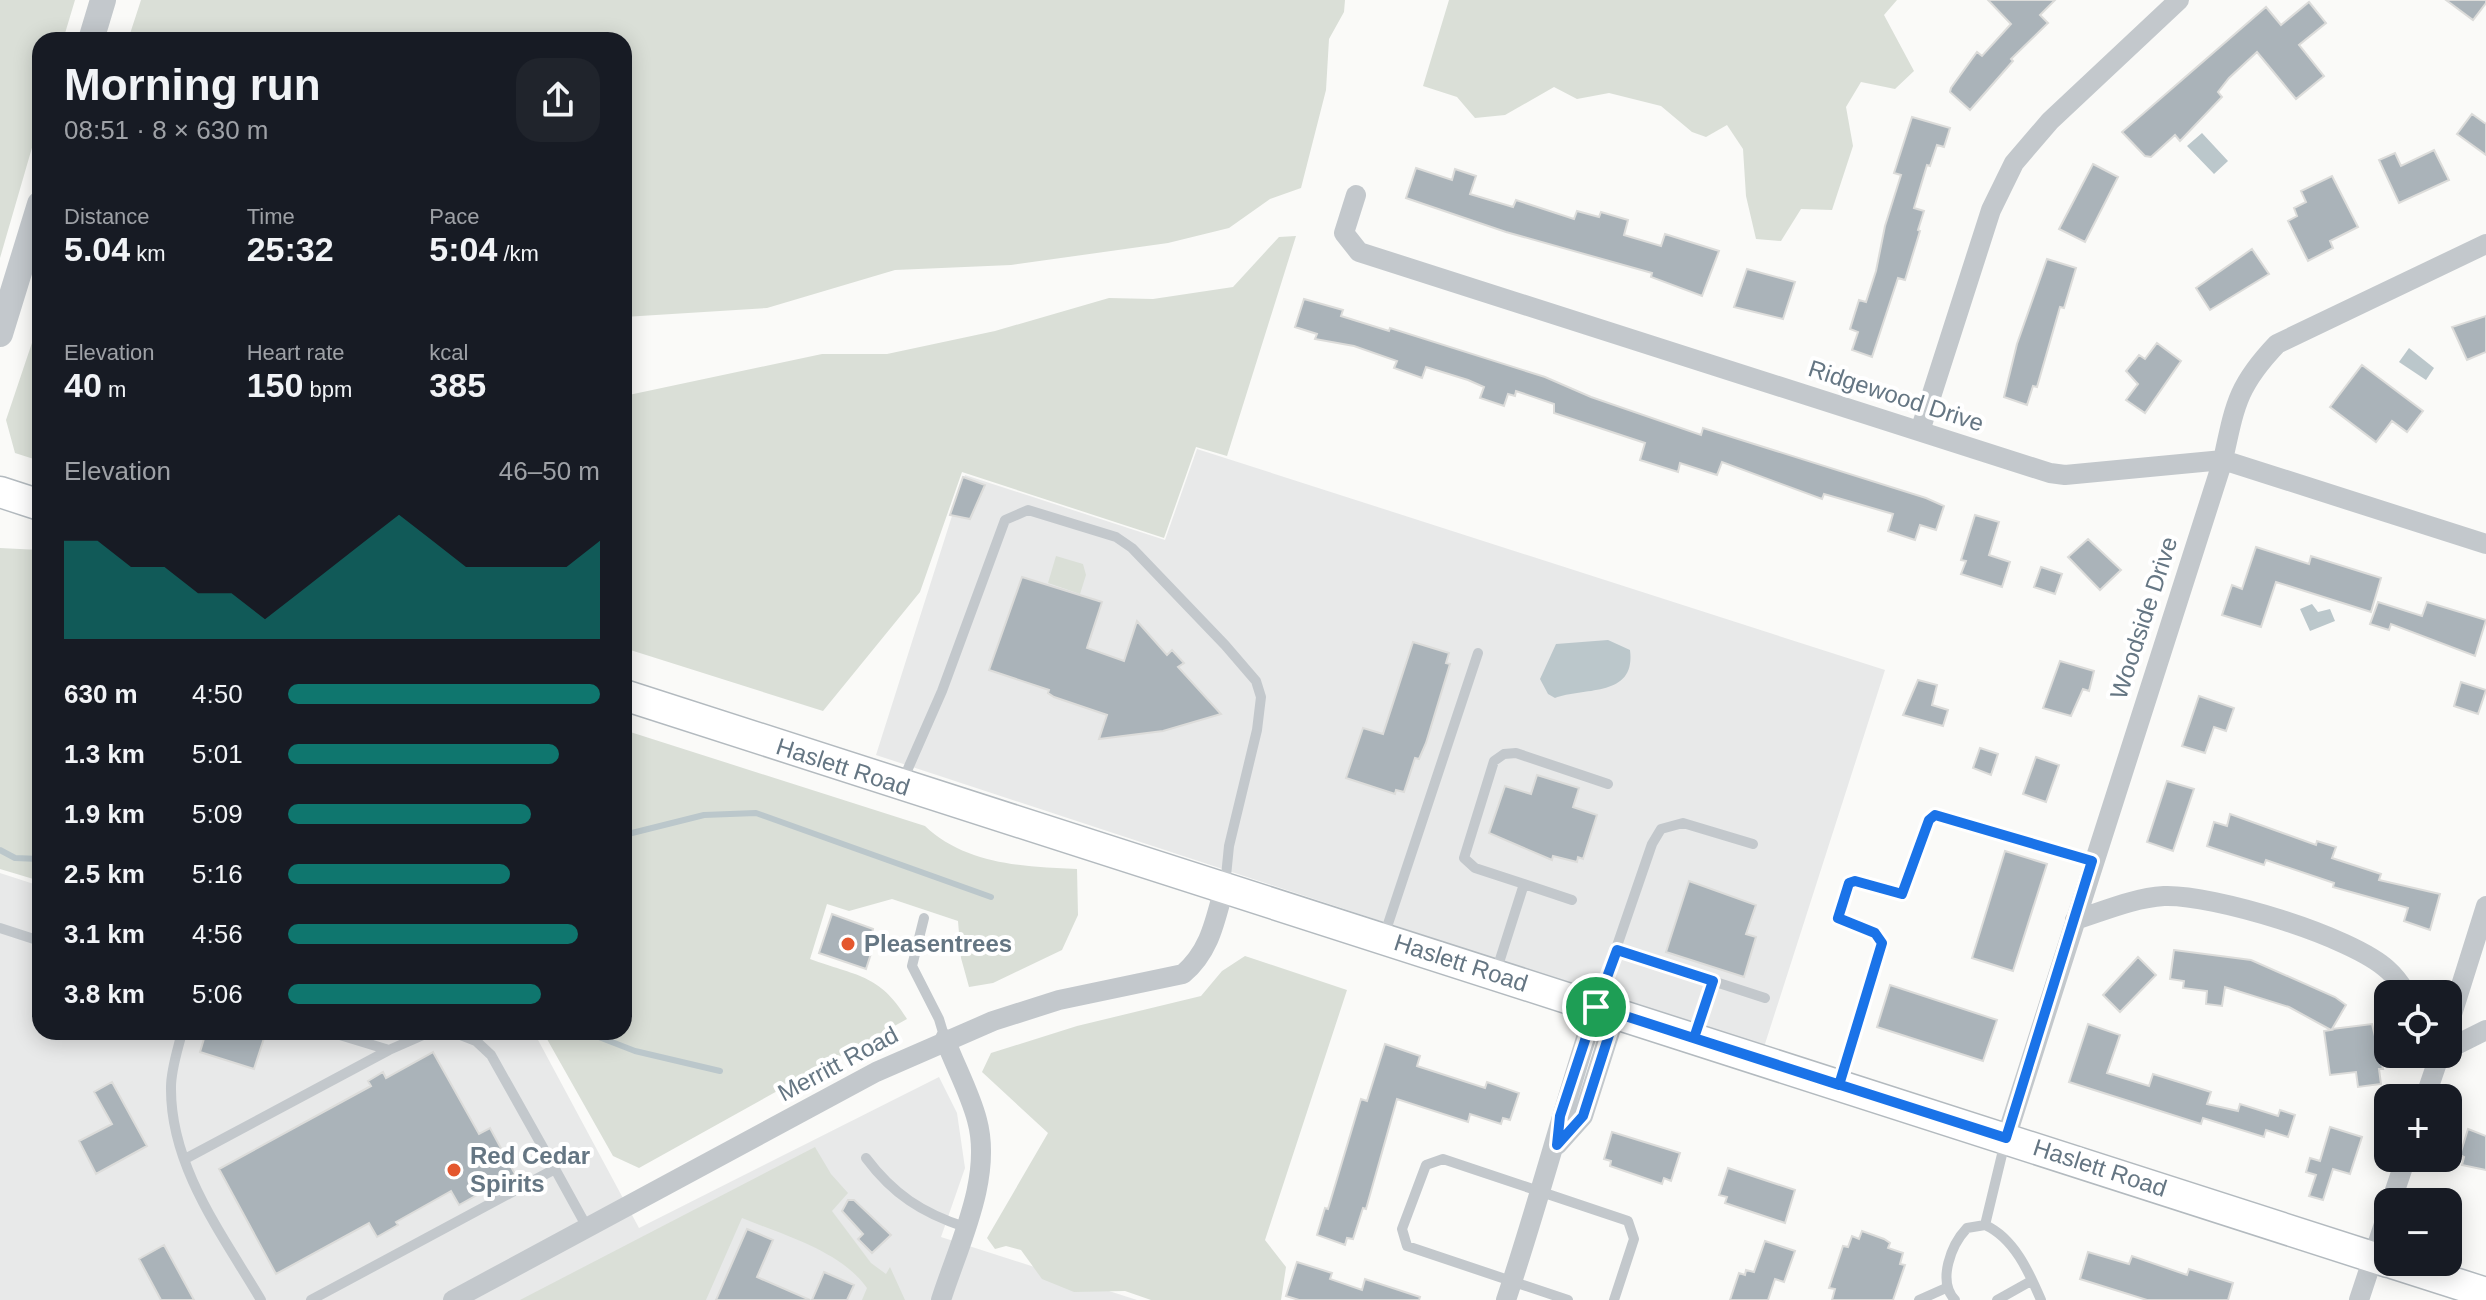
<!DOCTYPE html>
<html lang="en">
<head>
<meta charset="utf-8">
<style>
	body { margin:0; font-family:Helvetica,sans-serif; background:#20242c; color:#f1f3f6; height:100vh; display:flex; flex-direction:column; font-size:30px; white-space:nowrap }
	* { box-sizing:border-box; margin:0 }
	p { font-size:26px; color:#9ea1a6 }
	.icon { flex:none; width:44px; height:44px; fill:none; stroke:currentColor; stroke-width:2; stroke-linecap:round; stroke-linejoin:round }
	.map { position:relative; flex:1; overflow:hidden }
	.details { position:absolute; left:32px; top:32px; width:600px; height:1008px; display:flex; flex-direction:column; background:#171b24; border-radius:24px; box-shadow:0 4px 20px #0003 }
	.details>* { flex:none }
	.fabs { position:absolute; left:2374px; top:980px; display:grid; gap:16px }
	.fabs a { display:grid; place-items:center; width:88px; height:88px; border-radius:16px; background:#171b24; box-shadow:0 4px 20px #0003; font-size:40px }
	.pin { position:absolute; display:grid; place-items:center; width:68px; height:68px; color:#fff; margin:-34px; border:4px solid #fff; border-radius:50%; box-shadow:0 2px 8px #0007 }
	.round { display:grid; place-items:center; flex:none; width:84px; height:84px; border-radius:24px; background:#20242c }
	.overview { display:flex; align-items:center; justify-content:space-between; height:136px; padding:0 32px }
	h1 { font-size:44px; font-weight:700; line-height:60px }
	.stats { display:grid; grid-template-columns:repeat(3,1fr); gap:12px; height:136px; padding:8px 32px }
	.stats div { display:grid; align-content:center }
	.stats b { font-size:34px; font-weight:700 }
	.stats small { font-size:22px; font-weight:400 }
	.stats p { font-size:22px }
	.chart { height:224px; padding:16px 32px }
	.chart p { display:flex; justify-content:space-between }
	.chart svg { width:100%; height:144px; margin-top:8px; fill:#0f766e; opacity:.7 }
	ul { padding:0 32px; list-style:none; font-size:26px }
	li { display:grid; grid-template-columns:128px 96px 1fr; align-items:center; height:60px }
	li i { height:20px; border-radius:10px; background:#0f766e }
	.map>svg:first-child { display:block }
	.built { fill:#e8e9e9 }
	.green { fill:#dadfd7 }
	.water { fill:#bbc7cb }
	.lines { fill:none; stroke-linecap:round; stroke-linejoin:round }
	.stream { stroke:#bbc7cb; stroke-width:6 }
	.building { fill:#aab3b9; stroke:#dcdcda; stroke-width:2 }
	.secondary-casing { stroke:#b3babf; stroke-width:33 }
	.service { stroke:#c3c8cc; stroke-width:10 }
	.minor { stroke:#c3c8cc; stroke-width:20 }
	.tertiary { stroke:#c3c8cc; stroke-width:26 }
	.secondary { stroke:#fff; stroke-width:30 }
	.route-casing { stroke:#fff; stroke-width:16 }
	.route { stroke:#1a73e8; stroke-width:10 }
	.poi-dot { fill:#e4572e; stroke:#fff; stroke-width:3 }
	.labels { text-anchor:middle; stroke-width:8; stroke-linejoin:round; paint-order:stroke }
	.street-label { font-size:24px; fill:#657683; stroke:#fff }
	.poi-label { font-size:24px; font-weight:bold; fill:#657683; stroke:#fff; text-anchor:start }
</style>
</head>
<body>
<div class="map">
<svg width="2486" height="1300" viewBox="0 0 2486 1300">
	<rect width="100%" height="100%" fill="#fafaf8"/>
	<!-- built -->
	<path class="built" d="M1197,449L1885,670L1764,1047L876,755L965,475L1165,540Z
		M0,873L40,886V1032H517L537,1038L639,1228L939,1077L957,1113L965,1168L941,1237L1137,1300H0Z"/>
	<!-- green -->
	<path class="green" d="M0,0H75L63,40H40V120L0,258Z
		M141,0H1345L1344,12L1329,39L1326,90L1301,188L1270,199L1229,228L1168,243L1011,265L895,270L767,308L624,317V40H128Z
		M1449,0H1897L1884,15L1914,71L1895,89L1861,82L1846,107L1853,146L1832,210L1801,209L1781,241L1756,239L1746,196L1743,149L1727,125L1706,137L1692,132L1661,106L1609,93L1577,99L1554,87L1505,115L1475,118L1457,97L1423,86Z
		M1296,236L1227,456L1196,447L1164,538L962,472L920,592L823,711L624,648V396L822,354H887L995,331L1109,298L1153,299L1233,287L1279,237Z
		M40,319V461L15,453L6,420Z
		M0,548L40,550V881L0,869Z
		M1056,556L1083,564L1086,575L1080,594L1048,583Z
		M624,730L925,826C965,864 1023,867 1077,869L1078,915L1062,950L993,983L969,987L961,958L958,921L892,899L849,911L827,904L810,959C856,976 880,974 907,1019L639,1168L613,1156L543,1032H624Z
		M1245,956L1347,990L1265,1240L1286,1267L1281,1300H1151L1125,1291L1074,1292L1042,1279L1021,1250L1006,1246L995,1249L987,1238L1048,1133L982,1072L991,1053L1077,1026L1201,996L1222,971Z
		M815,1147L831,1174L848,1193L832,1211L871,1263L886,1274L890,1267L905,1300H862L867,1288C841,1251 783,1235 742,1218L706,1300H520Z"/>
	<!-- water -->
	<path class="water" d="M2202,133L2228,161L2214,174L2187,146Z
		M2409,348L2434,368L2426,380L2399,362Z
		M2312,604L2318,612L2330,609L2335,621L2310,631L2300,609Z
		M1608,640L1630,650C1636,698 1585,687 1555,698L1548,694L1540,679L1556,644Z"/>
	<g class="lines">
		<!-- stream -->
		<path class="stream" d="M624,835L704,815L756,813L991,897
			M0,850L15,858L40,859
			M586,1032L635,1051L720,1071"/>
	</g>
	<!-- building -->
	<path class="building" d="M1988,0H2055L2040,15L2048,23L2011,59L2013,61L1970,110L1950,92L1951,88L1977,52L1982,56L2011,24Z
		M2446,0H2486V3L2473,20Z
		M2309,2L2326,23L2299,45L2324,76L2296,99L2257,52L2229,78L2218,92L2222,97L2180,141L2175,135L2151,157L2145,156L2122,132L2266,7L2281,25Z
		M2472,114L2486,124V155L2457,134Z
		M1912,117L1950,128L1944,147L1937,145L1930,166L1927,165L1914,208L1924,211L1918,230L1920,231L1905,280L1898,278L1872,357L1852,350L1858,332L1850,329L1859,300L1866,302L1876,271L1885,226L1901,175L1894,173Z
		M2434,150L2449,180L2399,203L2379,160L2395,153L2401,166Z
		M2093,164L2118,177L2085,242L2059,229Z
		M1416,168L1452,180L1455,169L1476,176L1470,194L1513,207L1516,200L1574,219L1577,211L1599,217L1601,212L1628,220L1624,235L1661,246L1665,234L1719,251L1702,296L1651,277L1652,273L1506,232L1406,198Z
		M2332,176L2358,227L2330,241L2333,248L2308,261L2288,221L2297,216L2294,208L2306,202L2301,191Z
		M2252,249L2269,274L2210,310L2196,288Z
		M2047,259L2076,268L2064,308L2060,307L2037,387L2033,386L2027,405L2004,397L2017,344Z
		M1747,269L1795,282L1783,319L1734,307Z
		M1304,299L1343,310L1341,316L1389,331L1390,328L1545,377L1591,397L1701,435L1703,428L1926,498L1944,506L1936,530L1920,525L1915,540L1888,531L1893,514L1824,494L1822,499L1722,462L1717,475L1680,463L1678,472L1640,460L1645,443L1554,413V404L1516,391L1515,396L1508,394L1504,406L1480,398L1484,387L1468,380L1426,367L1422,378L1394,368L1397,361L1354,346L1315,339L1317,334L1295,327Z
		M2486,316V352L2467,360L2452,327Z
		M2157,343L2181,361L2145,413L2126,400L2138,384L2126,371L2139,355L2145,359Z
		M2362,365L2423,411L2407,432L2392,421L2376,442L2330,407Z
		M963,477L985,485L970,519L950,515Z
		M1975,515L1999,522L1989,555L2010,562L2002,587L1961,574L1966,561L1961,560Z
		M2088,539L2121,570L2100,590L2068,557Z
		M2256,547L2309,564L2311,556L2381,578L2371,612L2276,582L2261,627L2222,615L2232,585L2242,589Z
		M2041,567L2062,574L2055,594L2034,587Z
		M1022,577L1102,602L1087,648L1124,661L1137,621L1167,655L1172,650L1184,663L1178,667L1221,714L1163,731L1099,739L1107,715L1054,697L1048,693L1049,690L989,670Z
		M2378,602L2422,616L2427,602L2486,620L2475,656L2391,624L2389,630L2370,624Z
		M1413,642L1449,653L1446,663L1450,664L1426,743L1419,759L1415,758L1404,792L1396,790L1395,794L1346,778L1363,728L1383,734Z
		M2060,661L2094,671L2089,691L2083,689L2071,716L2043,708Z
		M1918,680L1937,685L1932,705L1948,710L1943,726L1903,715Z
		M2461,682L2486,690L2478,714L2454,706Z
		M2199,696L2234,708L2226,731L2214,727L2205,753L2182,746Z
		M1980,748L1998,754L1991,775L1973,768Z
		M2036,757L2059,765L2046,802L2023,794Z
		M1537,775L1579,788L1573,807L1597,815L1583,859L1578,857L1577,862L1553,856L1552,860L1489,833L1505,786L1531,794Z
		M2167,781L2194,789L2173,851L2147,842Z
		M2230,814L2316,845L2317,841L2336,847L2332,858L2381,874L2379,880L2440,894L2430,930L2404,921L2408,908L2333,887L2334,883L2266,860L2264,865L2207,846L2214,822L2227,826Z
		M2005,851L2047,864L2013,971L1972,958Z
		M1689,881L1756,905L1746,934L1756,937L1744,977L1666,952Z
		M832,914L873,929L872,933L877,935L866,969L819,953Z
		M2174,950L2251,960L2335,997L2346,1005L2332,1029L2372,1024L2383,1069H2379L2381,1084L2358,1087L2356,1072L2330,1075L2324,1031L2331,1030L2289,1007L2225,987L2222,1006L2206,1004L2207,991L2183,988L2184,981L2170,979Z
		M2138,957L2156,975L2120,1012L2103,995Z
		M1890,985L1997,1020L1983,1061L1877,1027Z
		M2088,1024L2120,1035L2107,1073L2149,1086L2153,1074L2211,1092L2207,1104L2238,1111L2240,1104L2278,1116L2280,1110L2295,1115L2288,1137L2266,1130L2264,1137L2203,1118L2201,1124L2069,1082Z
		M206,1032L265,1035L254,1069L200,1052Z
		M1385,1044L1420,1056L1417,1066L1485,1088L1487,1082L1519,1093L1510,1120L1503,1118L1501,1124L1470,1114L1468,1122L1397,1099L1366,1209L1363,1208L1353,1239L1347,1238L1345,1245L1317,1235L1325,1208L1328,1209L1361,1099L1367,1101Z
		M433,1052L479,1134L490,1128L515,1174L459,1205L451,1191L396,1222L398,1225L377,1237L369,1223L276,1274L219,1169L371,1086L368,1081L383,1072L386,1078Z
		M112,1082L147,1146L96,1174L79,1141L112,1124L94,1092Z
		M2330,1127L2362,1137L2350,1174L2333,1169L2323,1200L2309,1196L2316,1175L2306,1172L2310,1158L2320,1161Z
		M2468,1129L2486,1136V1170L2462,1165L2464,1157L2460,1155Z
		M1612,1132L1680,1153L1671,1181L1664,1178L1662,1184L1610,1166L1611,1161L1604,1159Z
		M1728,1168L1795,1190L1785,1223L1725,1203L1727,1197L1719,1195Z
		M848,1200H854L891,1235L872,1253L858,1239L863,1234L842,1211Z
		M747,1229L773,1240L757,1277L810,1300H716Z
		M1862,1231L1884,1239L1890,1243L1888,1248L1903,1253L1900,1264L1905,1265L1893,1300H1832L1835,1289L1829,1288L1843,1246L1848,1247L1852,1236L1859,1239Z
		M1765,1241L1795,1251L1784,1282L1775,1279L1768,1300H1730L1739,1273L1745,1275L1746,1270L1754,1272Z
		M164,1245L194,1300H161L139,1259Z
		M2088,1252L2129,1264L2132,1256L2187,1275L2189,1269L2233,1283L2228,1300H2147L2080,1279Z
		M1297,1262L1332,1273L1330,1279L1362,1290L1365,1279L1420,1297L1419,1300H1299L1286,1296Z
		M824,1272L854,1285L847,1300H812Z"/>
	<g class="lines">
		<!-- secondary casing -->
		<g class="secondary-casing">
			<path id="secondary" d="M0,492L40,505
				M624,695L2388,1262
				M2389,1262L2486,1293"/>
		</g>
		<!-- service -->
		<path class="service" d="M903,780L942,691L1005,520L1028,510L1116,537L1132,548L1225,645L1256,681L1261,697L1257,730L1229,846L1225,886
			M1524,884L1572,900
			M924,918L912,966L939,1019L945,1039
			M0,928L40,941
			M1384,936L1478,653
			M1617,950L1765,998
			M1496,972L1524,884L1475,868L1464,858L1494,761L1504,754L1516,753L1608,784
			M1597,1004L1652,844L1661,829L1683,823L1753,844
			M182,1032C178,1049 171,1069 171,1087C170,1166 222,1234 261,1300
			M330,1032L389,1050L430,1032
			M453,1032L476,1041L491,1055L555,1169
			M1695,1036L1713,981
			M1839,1083L1882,943L1875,933L1838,918L1849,883L1855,881L1902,894L1929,820L1935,815L2092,861
			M2005,1142L1985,1225C2014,1238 2029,1272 2041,1300
			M866,1158C893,1194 922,1213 965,1227
			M185,1159L389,1050
			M311,1300L555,1169L588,1229
			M1568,1300L1407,1246L1402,1229L1426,1165L1443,1159L1628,1221L1634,1239L1614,1300
			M1919,1300L1946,1288
			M1955,1300C1937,1281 1951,1245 1967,1228L1985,1225
			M1997,1300L2031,1281"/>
		<!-- minor -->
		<path class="minor" d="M1356,195L1344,233L1359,252L2050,473L2065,475L2223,460L2486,544
			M1920,431L1991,210L2014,163L2050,121L2179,0
			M2075,920C2104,911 2133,898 2164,896C2212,894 2352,936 2388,970C2395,976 2402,986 2407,994
			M2448,1027L2486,906
			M2448,1049L2486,1030
			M2425,1098L2440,1054
			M2006,1138L2223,460C2235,405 2237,386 2277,344L2486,244
			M1557,1145L1583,1116L1616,1013
			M2391,1202L2406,1158
			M453,1300L876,1072L993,1021L1059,1000L1183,974C1210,951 1215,921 1224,888
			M941,1300C958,1246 993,1178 977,1120C970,1093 955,1066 945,1039
			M1506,1300C1539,1202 1564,1104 1596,1007
			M2359,1300L2388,1212"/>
		<!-- tertiary -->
		<path class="tertiary" d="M91,40L103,0
			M0,334L40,204"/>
		<!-- secondary -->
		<use href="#secondary" class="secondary"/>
	</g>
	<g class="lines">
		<!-- route casing -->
		<g class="route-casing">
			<path id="route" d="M1596,1007L1560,1116L1557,1145L1583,1116L1616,1013L1839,1085L1882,943L1875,933L1838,918L1849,883L1855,881L1902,894L1929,820L1935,815L2092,861L2006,1138L1694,1038L1713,981L1617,950L1596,1007"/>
		</g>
		<!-- route -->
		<use href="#route" class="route"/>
	</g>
	<!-- markers -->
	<g class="poi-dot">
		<circle cx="848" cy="944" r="8"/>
		<circle cx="454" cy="1170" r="8"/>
	</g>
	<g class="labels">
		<!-- street labels -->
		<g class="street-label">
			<text transform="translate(1896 396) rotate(18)" y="8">Ridgewood Drive</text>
			<text transform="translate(2144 618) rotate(-72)" y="8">Woodside Drive</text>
			<text transform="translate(843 767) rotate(18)" y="8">Haslett Road</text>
			<text transform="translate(1461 963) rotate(18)" y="8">Haslett Road</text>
			<text transform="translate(838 1064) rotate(-28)" y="8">Merritt Road</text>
			<text transform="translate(2100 1168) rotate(18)" y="8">Haslett Road</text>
		</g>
		<!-- poi labels -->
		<g class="poi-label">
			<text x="864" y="952">Pleasentrees</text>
			<text x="470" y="1164">Red Cedar<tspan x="470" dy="28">Spirits</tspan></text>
		</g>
	</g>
</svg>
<div class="fabs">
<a><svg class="icon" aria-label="locate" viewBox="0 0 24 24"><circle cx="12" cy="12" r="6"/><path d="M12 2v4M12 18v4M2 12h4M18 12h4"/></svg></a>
<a>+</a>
<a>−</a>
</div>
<div class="pin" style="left:1596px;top:1007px;background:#1e9e55"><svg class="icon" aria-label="arrive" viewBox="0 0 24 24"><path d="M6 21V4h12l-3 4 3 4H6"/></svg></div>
<section class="details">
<div class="overview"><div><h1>Morning run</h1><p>08:51 · 8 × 630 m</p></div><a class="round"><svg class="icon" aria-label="share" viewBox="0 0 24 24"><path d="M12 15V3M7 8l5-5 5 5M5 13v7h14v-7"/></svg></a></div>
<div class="stats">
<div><p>Distance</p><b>5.04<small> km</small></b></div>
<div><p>Time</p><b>25:32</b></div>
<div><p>Pace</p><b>5:04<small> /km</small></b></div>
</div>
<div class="stats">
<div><p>Elevation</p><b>40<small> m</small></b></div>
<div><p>Heart rate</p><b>150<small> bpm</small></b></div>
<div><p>kcal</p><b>385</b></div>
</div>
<div class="chart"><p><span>Elevation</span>46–50 m</p>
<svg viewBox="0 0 160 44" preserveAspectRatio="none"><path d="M0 44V14L10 14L20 22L30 22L40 30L50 30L60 38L70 30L80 22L90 14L100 6L110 14L120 22L130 22L140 22L150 22L160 14V44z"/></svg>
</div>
<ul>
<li><b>630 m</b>4:50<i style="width:100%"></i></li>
<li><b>1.3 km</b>5:01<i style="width:87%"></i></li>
<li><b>1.9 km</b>5:09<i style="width:78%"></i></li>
<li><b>2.5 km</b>5:16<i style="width:71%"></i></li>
<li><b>3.1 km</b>4:56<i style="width:93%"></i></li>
<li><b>3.8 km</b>5:06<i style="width:81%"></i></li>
</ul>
</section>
</div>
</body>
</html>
